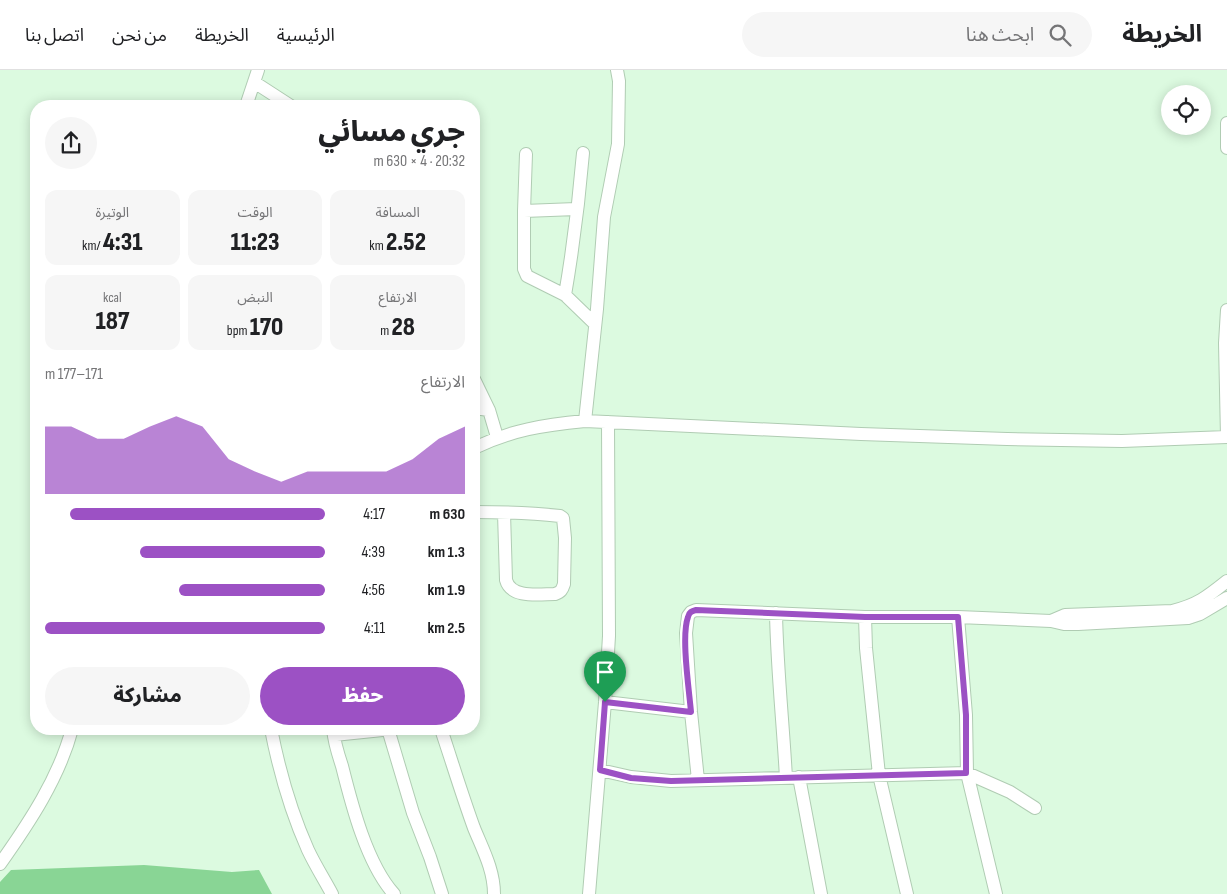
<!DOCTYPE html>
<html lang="ar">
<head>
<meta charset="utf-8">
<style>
	body { margin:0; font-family:"Sofia Sans Condensed","Noto Sans Arabic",sans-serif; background:#f6f6f6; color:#202124; direction:rtl; height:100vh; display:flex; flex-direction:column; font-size:19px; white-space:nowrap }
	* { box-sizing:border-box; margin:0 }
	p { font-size:16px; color:#757577 }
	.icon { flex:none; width:28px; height:28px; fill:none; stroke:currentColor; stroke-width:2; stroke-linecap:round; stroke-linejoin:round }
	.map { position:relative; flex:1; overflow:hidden; direction:ltr }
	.side { position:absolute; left:30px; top:30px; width:450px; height:635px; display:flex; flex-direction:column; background:#fff; border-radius:20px; box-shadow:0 2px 12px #0003; direction:rtl }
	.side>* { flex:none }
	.tools { position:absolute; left:1161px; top:15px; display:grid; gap:10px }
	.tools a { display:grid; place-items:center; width:50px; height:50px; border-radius:50%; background:#fff; box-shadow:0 2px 12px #0003; font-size:25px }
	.pin { position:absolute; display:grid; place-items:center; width:42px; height:42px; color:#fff; margin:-51px -21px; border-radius:50% 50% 50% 0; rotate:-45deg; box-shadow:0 0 5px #0007 }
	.pin .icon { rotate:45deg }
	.round { display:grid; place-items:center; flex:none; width:52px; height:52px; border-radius:26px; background:#f6f6f6 }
	.headline { display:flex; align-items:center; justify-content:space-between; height:85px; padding:0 15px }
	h1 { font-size:28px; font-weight:800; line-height:38px }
	.metrics { display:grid; grid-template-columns:repeat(3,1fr); gap:8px; height:85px; padding:5px 15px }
	.metrics div { display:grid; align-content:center; border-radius:12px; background:#f6f6f6; text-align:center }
	.metrics b { font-size:25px; font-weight:800 }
	.metrics small { font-size:14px; font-weight:400 }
	.metrics p { font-size:14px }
	.chart { height:140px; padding:10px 15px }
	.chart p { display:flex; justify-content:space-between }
	.chart svg { width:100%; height:90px; margin-top:5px; fill:#9c51c4; opacity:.7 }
	.primary-button { display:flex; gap:10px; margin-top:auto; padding:10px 15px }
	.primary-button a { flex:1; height:58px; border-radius:30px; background:#9c51c4; color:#fff; font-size:20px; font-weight:800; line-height:58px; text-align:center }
	.primary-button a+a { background:#f6f6f6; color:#202124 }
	ul { padding:0 15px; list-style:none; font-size:16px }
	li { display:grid; grid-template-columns:80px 60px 1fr; align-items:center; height:38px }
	li i { height:12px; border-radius:6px; background:#9c51c4 }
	header { display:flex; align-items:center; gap:30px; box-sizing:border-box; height:70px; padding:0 25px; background:#fff; border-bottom:1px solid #e0e0e0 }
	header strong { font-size:24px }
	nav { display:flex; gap:28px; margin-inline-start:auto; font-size:18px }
	.search { width:350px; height:45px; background:#f6f6f6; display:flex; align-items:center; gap:12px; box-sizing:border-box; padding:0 18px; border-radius:28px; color:#757577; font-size:19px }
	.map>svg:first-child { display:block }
	.green { fill:#89d595 }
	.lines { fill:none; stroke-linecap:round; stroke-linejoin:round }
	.minor-casing { stroke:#b0ccb3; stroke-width:14 }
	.minor { stroke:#fff; stroke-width:12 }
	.route-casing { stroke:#fff; stroke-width:10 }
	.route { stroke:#9c51c4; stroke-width:6 }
</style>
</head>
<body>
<header>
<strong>الخريطة</strong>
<div class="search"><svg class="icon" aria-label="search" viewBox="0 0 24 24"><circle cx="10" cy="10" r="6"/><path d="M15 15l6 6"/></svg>ابحث هنا</div>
<nav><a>الرئيسية</a><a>الخريطة</a><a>من نحن</a><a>اتصل بنا</a></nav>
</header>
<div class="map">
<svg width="1227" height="824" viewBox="0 0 1227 824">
	<rect width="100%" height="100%" fill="#dcfae0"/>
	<!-- green -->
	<path class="green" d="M144,795L232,802L259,800L272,824H0V812L11,800Z"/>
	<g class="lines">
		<!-- minor casing -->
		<g class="minor-casing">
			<path id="minor" d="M254,12L291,36
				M246,36L258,0
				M1227,53V78
				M526,84L524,141V199L527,206L565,225L595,254
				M524,141L576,139
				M565,225C573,178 579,131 583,83
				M474,309L489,340L497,367
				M474,338L489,340
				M585,351L597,239L604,147L618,74L619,11L617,0
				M1227,367L1225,273L1227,240
				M474,378C512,360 543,355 585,351L861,364L1007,369L1122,371L1227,367
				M474,442C503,442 531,443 560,446L563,448L565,468L564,514C562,520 561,522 555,524C540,524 511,529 506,510L504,443
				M776,543C777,598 783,653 786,708
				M865,547L866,578L879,705L907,824
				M958,547L966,645L967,703L996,824
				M1051,551L1065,545L1172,541C1197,535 1207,527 1227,511
				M605,632L691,642
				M271,659C279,700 291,742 308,780C315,795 324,809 332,824
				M333,659C334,671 338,684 342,696C352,736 367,794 394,824
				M388,659L413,743L430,787L442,824
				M441,659C452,692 462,725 474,758C483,780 494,800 494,824
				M334,665L392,659
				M600,700L631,707L671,711L967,703L1010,722L1035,738
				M799,707L821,824
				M698,710L691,642L686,563L688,546L691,542L696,540L865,547H958L1051,551L1064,554H1078L1188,548L1200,544L1227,528
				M0,794C29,753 59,708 72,659
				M589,824L605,632L609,566L608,352"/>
		</g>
		<!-- minor -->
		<use href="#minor" class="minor"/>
	</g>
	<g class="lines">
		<!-- route casing -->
		<g class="route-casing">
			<path id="route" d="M696,540L865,547H958L966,645V703L671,711L631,708L600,700L605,632L691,642C689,619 681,566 688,547C689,542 692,541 696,540Z"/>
		</g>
		<!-- route -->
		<use href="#route" class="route"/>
	</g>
</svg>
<div class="tools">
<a><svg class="icon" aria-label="locate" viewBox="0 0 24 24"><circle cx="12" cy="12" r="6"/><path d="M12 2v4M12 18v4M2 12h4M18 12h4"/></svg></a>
</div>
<div class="pin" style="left:605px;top:632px;background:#1e9e55"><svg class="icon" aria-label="arrive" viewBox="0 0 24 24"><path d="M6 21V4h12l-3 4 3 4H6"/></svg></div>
<section class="side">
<div class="headline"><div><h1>جري مسائي</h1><p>20:32 · 4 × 630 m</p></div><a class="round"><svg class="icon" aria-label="share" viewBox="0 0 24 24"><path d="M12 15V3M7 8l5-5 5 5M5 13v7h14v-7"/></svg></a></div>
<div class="metrics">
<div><p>المسافة</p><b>2.52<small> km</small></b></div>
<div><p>الوقت</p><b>11:23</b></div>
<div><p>الوتيرة</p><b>4:31<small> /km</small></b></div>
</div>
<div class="metrics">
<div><p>الارتفاع</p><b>28<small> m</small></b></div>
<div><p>النبض</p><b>170<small> bpm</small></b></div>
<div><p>kcal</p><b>187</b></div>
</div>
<div class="chart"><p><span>الارتفاع</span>171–177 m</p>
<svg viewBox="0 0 160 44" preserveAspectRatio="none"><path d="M0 44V11L10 11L20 17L30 17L40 11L50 6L60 11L70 27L80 33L90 38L100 33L110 33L120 33L130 33L140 27L150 17L160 11V44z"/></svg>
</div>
<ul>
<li><b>630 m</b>4:17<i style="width:91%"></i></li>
<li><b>1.3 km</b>4:39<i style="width:66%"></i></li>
<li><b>1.9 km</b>4:56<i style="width:52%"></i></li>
<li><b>2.5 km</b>4:11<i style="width:100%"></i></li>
</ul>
<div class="primary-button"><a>حفظ</a><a>مشاركة</a></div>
</section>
</div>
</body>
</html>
